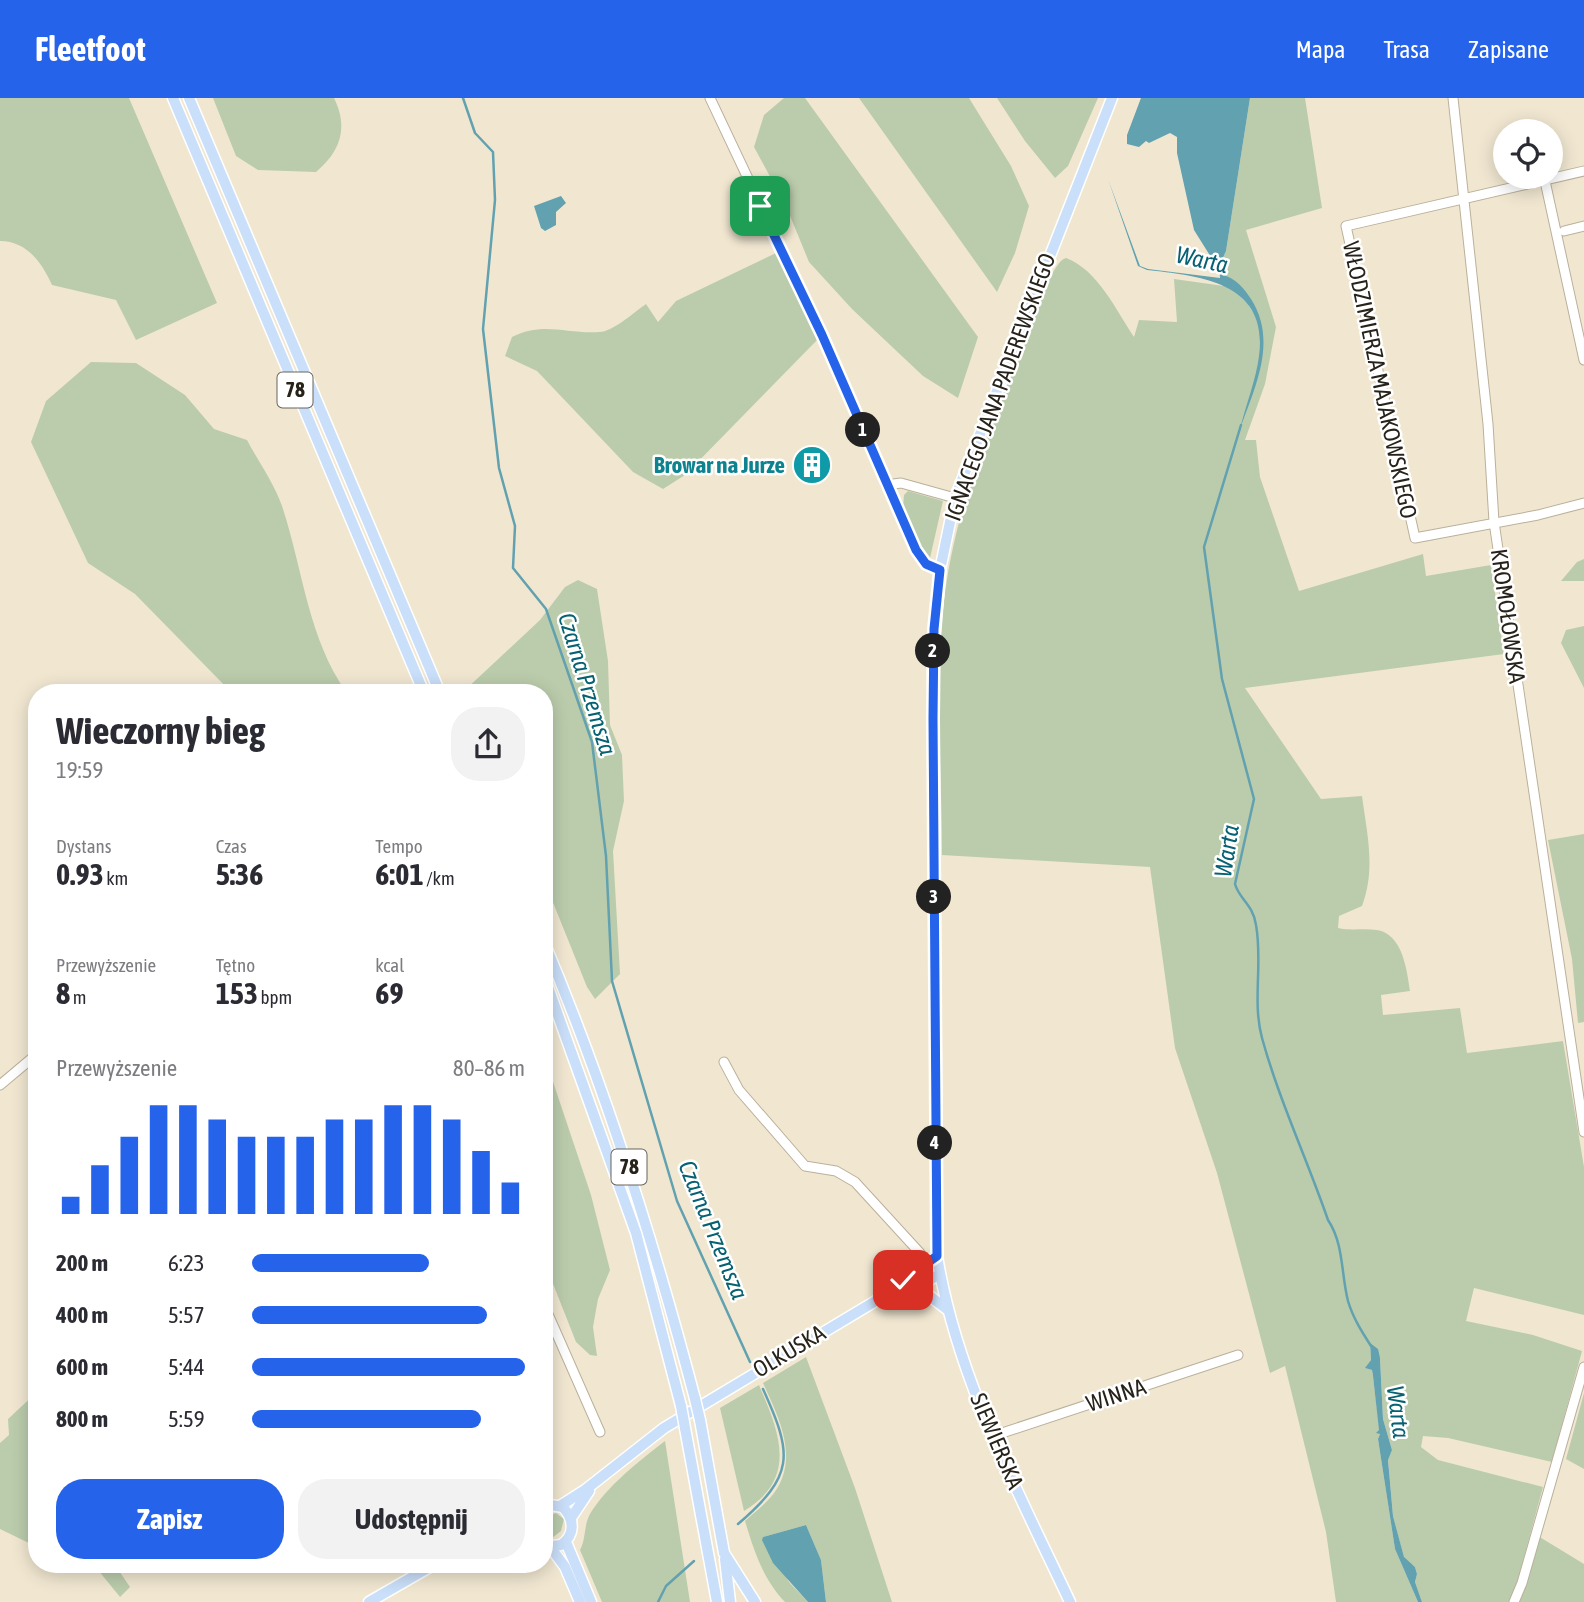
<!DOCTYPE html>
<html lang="pl">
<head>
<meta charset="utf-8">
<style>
	body { margin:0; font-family:"Asap Condensed",sans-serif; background:#f2f2f3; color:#2b2b33; height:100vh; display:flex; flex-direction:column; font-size:26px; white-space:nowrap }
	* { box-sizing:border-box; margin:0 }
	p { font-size:23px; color:#7c7c81 }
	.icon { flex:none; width:38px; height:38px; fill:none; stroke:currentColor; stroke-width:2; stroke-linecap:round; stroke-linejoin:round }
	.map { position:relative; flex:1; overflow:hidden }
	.sheet { position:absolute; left:28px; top:586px; width:525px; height:889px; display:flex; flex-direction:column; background:#fff; border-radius:28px; box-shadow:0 4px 18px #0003 }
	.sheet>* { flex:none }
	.tools { position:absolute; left:1493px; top:21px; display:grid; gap:14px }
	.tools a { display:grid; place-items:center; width:70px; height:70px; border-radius:50%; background:#fff; box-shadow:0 4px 18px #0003; font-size:35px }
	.pin { position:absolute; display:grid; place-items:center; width:60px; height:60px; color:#fff; margin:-30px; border-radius:14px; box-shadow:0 4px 10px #0006 }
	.km { position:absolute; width:35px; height:35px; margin:-18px; border-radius:50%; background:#222; color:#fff; font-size:19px; line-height:35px; text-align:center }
	.round { display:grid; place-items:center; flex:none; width:74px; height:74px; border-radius:28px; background:#f2f2f3 }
	.overview { display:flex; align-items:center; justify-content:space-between; height:119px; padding:0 28px }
	h1 { font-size:38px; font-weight:700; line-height:52px }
	.metrics { display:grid; grid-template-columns:repeat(3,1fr); gap:10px; height:119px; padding:7px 28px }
	.metrics div { display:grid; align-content:center }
	.metrics b { font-size:30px; font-weight:700 }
	.metrics small { font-size:19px; font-weight:400 }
	.metrics p { font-size:19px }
	.chart { height:196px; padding:14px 28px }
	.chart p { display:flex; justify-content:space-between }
	.chart svg { width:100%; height:126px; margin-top:7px; stroke:#2563eb; stroke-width:6 }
	.button { display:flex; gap:14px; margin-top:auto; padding:14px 28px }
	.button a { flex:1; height:80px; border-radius:28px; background:#2563eb; color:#fff; font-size:28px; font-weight:700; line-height:80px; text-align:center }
	.button a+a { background:#f2f2f3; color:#2b2b33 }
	ul { padding:0 28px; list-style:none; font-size:23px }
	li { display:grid; grid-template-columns:112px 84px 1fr; align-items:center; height:52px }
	li i { height:18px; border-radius:9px; background:#2563eb }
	header { display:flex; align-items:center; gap:42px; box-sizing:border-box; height:98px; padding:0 35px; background:#2563eb; color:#fff }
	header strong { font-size:33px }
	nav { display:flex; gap:38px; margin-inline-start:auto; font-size:24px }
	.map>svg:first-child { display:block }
	.green { fill:#bbccac }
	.water { fill:#62a1b0 }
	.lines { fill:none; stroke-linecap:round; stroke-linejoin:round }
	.stream { stroke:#62a1b0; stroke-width:2.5 }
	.minor-casing { stroke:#bab09b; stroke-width:11 }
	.major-casing { stroke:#fff; stroke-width:13 }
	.minor { stroke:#fff; stroke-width:9 }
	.major { stroke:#cadff9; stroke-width:10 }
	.major-bridge-casing { stroke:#fff; stroke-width:13; stroke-linecap:butt }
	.major-bridge { stroke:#cadff9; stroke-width:10 }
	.route-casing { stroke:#fff; stroke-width:14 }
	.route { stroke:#2563eb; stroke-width:9 }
	.labels { text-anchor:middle; stroke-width:5; stroke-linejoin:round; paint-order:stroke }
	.shield { fill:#fff; stroke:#68655f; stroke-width:2 }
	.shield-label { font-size:21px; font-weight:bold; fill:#27231b }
	.street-label { font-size:23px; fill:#27231b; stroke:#fff }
	.culture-label { font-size:23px; font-weight:bold; fill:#0d838f; stroke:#fff; text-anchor:end }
	.water-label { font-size:24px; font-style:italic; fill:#066172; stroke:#fff }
</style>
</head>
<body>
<header>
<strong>Fleetfoot</strong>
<nav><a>Mapa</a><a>Trasa</a><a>Zapisane</a></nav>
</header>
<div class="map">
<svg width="1584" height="1504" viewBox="0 0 1584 1504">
	<rect width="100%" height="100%" fill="#f1e7d1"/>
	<!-- green -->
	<path class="green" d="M0,0H129L217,205L136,242L116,202L52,187C42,165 27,143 0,143Z
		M213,0H334C349,30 340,54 316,74L258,72L236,58Z
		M784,0H805L978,239L958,300L923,278L852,211L809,164L786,108L754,49L764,17Z
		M859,0H969L1011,68L1029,108L1015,155L997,194Z
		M997,0H1098L1068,68L1055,80L1025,43Z
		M1250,0H1305L1322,110L1246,132L1276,229L1265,286L1245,342H1256L1260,379L1299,493L1423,456L1426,478L1491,467L1504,556L1245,590L1321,701L1362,698C1367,736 1376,771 1362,808L1339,818L1338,830C1351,833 1364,830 1377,832C1403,836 1407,873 1410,893L1381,897L1383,917L1460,910L1467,955L1563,943L1584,1069V1217L1474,1190L1466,1223L1533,1237L1582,1253L1552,1364L1448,1340L1423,1338L1421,1349L1438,1362L1543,1389L1517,1485L1509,1504H1422L1415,1484L1417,1476L1415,1469L1404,1460L1393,1418L1388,1361L1392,1352L1383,1321L1380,1260L1370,1246L1371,1262L1366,1270L1372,1272L1373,1278L1380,1336L1378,1341L1395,1451L1418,1504H1336L1326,1434L1285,1268L1270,1275L1217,1075L1175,950L1150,769L942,757C942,660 931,556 951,459C967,379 1001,304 1031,229C1036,215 1053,162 1066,160C1098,172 1116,212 1134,239L1139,222L1177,224L1174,181L1231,189L1247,205L1262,228L1242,189L1223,177L1221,164L1226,153Z
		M778,154L783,158L822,237L685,377L663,391L633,374L537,273L505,258L512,239C542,223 567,236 599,234C613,234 634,214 646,206L658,224L676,203Z
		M91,264L136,265L185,297L214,331L247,342C258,363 274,385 282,408C303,471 308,541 347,595H232L135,496L88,465L31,344L46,303Z
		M908,393L943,403L930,460L926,459L903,410L904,397Z
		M1584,461V483H1561L1577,464Z
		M578,482L597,491L608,563L610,627L622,657L624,703L613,753L620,876L595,901L587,889L544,782V595L464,593L540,522L565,489Z
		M1584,528V590L1561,545L1566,532Z
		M1584,736V924L1578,925L1572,861L1548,742Z
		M544,957L591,1097L610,1172L598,1201L593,1229L597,1258L590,1257L576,1244L544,1163Z
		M806,1259L855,1390L892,1504H826L821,1462L806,1427L763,1439L789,1484L808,1504H785C763,1481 754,1453 745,1423C753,1415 762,1409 769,1401C802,1365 780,1322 763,1285Z
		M759,1287C779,1334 799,1380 744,1413L720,1310Z
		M37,1294V1449L0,1431V1345L9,1337L8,1321Z
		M1584,1295V1371L1566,1361Z
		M665,1343L690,1504H602L580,1452C586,1441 584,1426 590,1416C607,1388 639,1363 665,1343Z
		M556,1415L564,1421L561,1433L552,1440L544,1439V1419Z
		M1538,1438L1584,1466V1504H1519Z
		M94,1467H115L130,1489L120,1499Z"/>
	<!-- water -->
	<path class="water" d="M1141,0H1250L1226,153L1221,164L1223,177C1235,180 1244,190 1251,201C1278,243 1255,289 1240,331C1246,306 1256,282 1259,258C1269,184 1200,178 1147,172L1138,168L1108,81L1140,168L1148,171L1220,180L1219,166L1214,164L1194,132L1177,55V39L1170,35L1149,45L1146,43L1139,49L1127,46V37Z
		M561,98L566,105L556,114V127L545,133L541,130L534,108Z
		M1370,1245L1378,1251L1380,1260L1383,1321L1392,1352L1388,1362L1393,1418L1404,1459L1415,1469L1417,1476L1415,1484L1422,1504H1418L1395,1451L1378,1341L1380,1336L1376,1335L1379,1332L1373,1278L1372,1272L1365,1270L1371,1262Z
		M806,1427L821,1462L826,1504H808L773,1465L762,1442L763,1439Z"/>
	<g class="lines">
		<!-- stream -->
		<path class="stream" d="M463,0L475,35L493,54L495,102L483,231L499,370L515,428L513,470L546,511L592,644L606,758L612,883L677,1103L750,1264
			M1241,327L1204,449L1222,581L1254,701L1235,786C1239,801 1253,806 1256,827C1263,865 1252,903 1262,940C1279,1002 1307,1061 1328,1122C1344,1146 1341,1176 1348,1203C1353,1220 1362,1234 1371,1248
			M738,1426C795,1377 793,1357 763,1291
			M658,1504L666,1488L694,1463"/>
		<!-- minor casing -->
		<g class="minor-casing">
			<path id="minor" d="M710,0L822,237L916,452L926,466L940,472
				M1453,0L1488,326L1494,424L1584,1034
				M1584,73L1346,128L1415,440L1538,417L1584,405
				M1545,83L1584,262
				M1564,133L1584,128
				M886,387L901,385L955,400
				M724,964L739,992L805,1068L836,1073L855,1084L920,1155
				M0,987L37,956
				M544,1207L600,1334
				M993,1338L1238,1257
				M1514,1504L1522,1485L1584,1269"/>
		</g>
		<!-- major casing -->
		<g class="major-casing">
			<path id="major" d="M173,0L424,595
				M189,0L440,595
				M544,844C607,993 654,1145 695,1301
				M544,878L636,1135L681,1308
				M914,1191L931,1199L948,1212
				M882,1201L914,1191L940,1176
				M700,1322L724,1455L755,1504
				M685,1330L717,1504
				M544,1406L563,1409C575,1422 575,1437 561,1447L544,1449
				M560,1408L585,1392L664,1330L874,1204L937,1158
				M571,1420L589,1393
				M566,1444L591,1504
				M551,1450L565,1469L580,1504
				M725,1461L730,1504
				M369,1504L435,1466
				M1070,1504C1018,1393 957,1281 937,1158L933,559L940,472L955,400L1112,0"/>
		</g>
		<!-- minor -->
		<use href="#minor" class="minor"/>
		<!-- major -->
		<use href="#major" class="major"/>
		<!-- major-bridge casing -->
		<g class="major-bridge-casing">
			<path id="major-bridge" d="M695,1301L700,1322
				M681,1308L685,1330"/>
		</g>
		<!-- major-bridge -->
		<use href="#major-bridge" class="major-bridge"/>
	</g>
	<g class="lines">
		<!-- route casing -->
		<g class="route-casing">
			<path id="route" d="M760,108L822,237L916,452L926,466L940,472L934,531L933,620L937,1158L903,1182"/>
		</g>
		<!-- route -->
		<use href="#route" class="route"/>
	</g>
	<!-- icons -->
	<defs>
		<g id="building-disc" transform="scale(2.0125)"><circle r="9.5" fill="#0f9aa8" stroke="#fff"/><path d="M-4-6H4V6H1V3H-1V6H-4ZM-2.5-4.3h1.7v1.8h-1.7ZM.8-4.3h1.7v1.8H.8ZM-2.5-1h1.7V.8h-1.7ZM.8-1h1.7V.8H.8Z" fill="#fff"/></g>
	</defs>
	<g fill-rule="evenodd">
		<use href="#building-disc" x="812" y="367"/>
	</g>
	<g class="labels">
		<!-- shield labels -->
		<g class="shield">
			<rect x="277.5" y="274.5" width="35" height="35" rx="5"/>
			<rect x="611.5" y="1051.5" width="35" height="35" rx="5"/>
		</g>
		<g class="shield-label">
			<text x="295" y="299">78</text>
			<text x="629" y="1076">78</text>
		</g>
		<!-- street labels -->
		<g class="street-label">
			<text transform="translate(1380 282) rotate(78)" y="8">WŁODZIMIERZA MAJAKOWSKIEGO</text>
			<text transform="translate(1000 289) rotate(-70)" y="8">IGNACEGO JANA PADEREWSKIEGO</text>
			<text transform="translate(1508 518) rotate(82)" y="8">KROMOŁOWSKA</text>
			<text transform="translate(789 1253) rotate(-31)" y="8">OLKUSKA</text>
			<text transform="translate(1116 1297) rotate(-18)" y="8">WINNA</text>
			<text transform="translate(997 1343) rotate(67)" y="8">SIEWIERSKA</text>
		</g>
		<!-- culture labels -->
		<g class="culture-label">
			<text x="785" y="375">Browar na Jurze</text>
		</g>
		<!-- water labels -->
		<g class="water-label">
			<text transform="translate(1202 162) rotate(12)" y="8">Warta</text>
			<text transform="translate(587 586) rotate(73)" y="8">Czarna Przemsza</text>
			<text transform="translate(1227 753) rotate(-81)" y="8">Warta</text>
			<text transform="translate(713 1132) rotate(68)" y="8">Czarna Przemsza</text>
			<text transform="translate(1398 1314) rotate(83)" y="8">Warta</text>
		</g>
	</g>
</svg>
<div class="tools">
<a><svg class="icon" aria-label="locate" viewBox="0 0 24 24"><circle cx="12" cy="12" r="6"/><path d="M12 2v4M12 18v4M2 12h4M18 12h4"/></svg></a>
</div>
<div class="pin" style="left:760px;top:108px;background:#1e9e55"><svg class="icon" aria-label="arrive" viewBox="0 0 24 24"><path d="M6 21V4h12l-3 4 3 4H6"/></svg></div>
<div class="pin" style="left:903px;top:1182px;background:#d93025"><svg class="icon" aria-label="check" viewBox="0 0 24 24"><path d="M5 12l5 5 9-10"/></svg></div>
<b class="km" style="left:863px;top:332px">1</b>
<b class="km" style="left:933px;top:553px">2</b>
<b class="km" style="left:934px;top:799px">3</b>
<b class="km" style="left:935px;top:1045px">4</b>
<section class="sheet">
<div class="overview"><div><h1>Wieczorny bieg</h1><p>19:59</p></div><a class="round"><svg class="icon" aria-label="share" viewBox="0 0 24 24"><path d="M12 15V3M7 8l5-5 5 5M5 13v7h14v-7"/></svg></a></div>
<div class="metrics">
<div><p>Dystans</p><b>0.93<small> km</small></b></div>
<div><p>Czas</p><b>5:36</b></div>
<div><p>Tempo</p><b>6:01<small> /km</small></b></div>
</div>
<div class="metrics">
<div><p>Przewyższenie</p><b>8<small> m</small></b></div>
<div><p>Tętno</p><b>153<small> bpm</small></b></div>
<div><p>kcal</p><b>69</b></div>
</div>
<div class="chart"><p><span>Przewyższenie</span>80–86 m</p>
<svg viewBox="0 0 160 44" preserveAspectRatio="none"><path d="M5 44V38M15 44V27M25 44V17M35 44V6M45 44V6M55 44V11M65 44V17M75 44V17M85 44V17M95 44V11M105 44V11M115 44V6M125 44V6M135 44V11M145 44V22M155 44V33"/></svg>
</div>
<ul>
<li><b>200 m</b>6:23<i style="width:65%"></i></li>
<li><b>400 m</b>5:57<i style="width:86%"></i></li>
<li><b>600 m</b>5:44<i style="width:100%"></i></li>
<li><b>800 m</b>5:59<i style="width:84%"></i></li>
</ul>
<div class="button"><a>Zapisz</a><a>Udostępnij</a></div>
</section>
</div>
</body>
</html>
